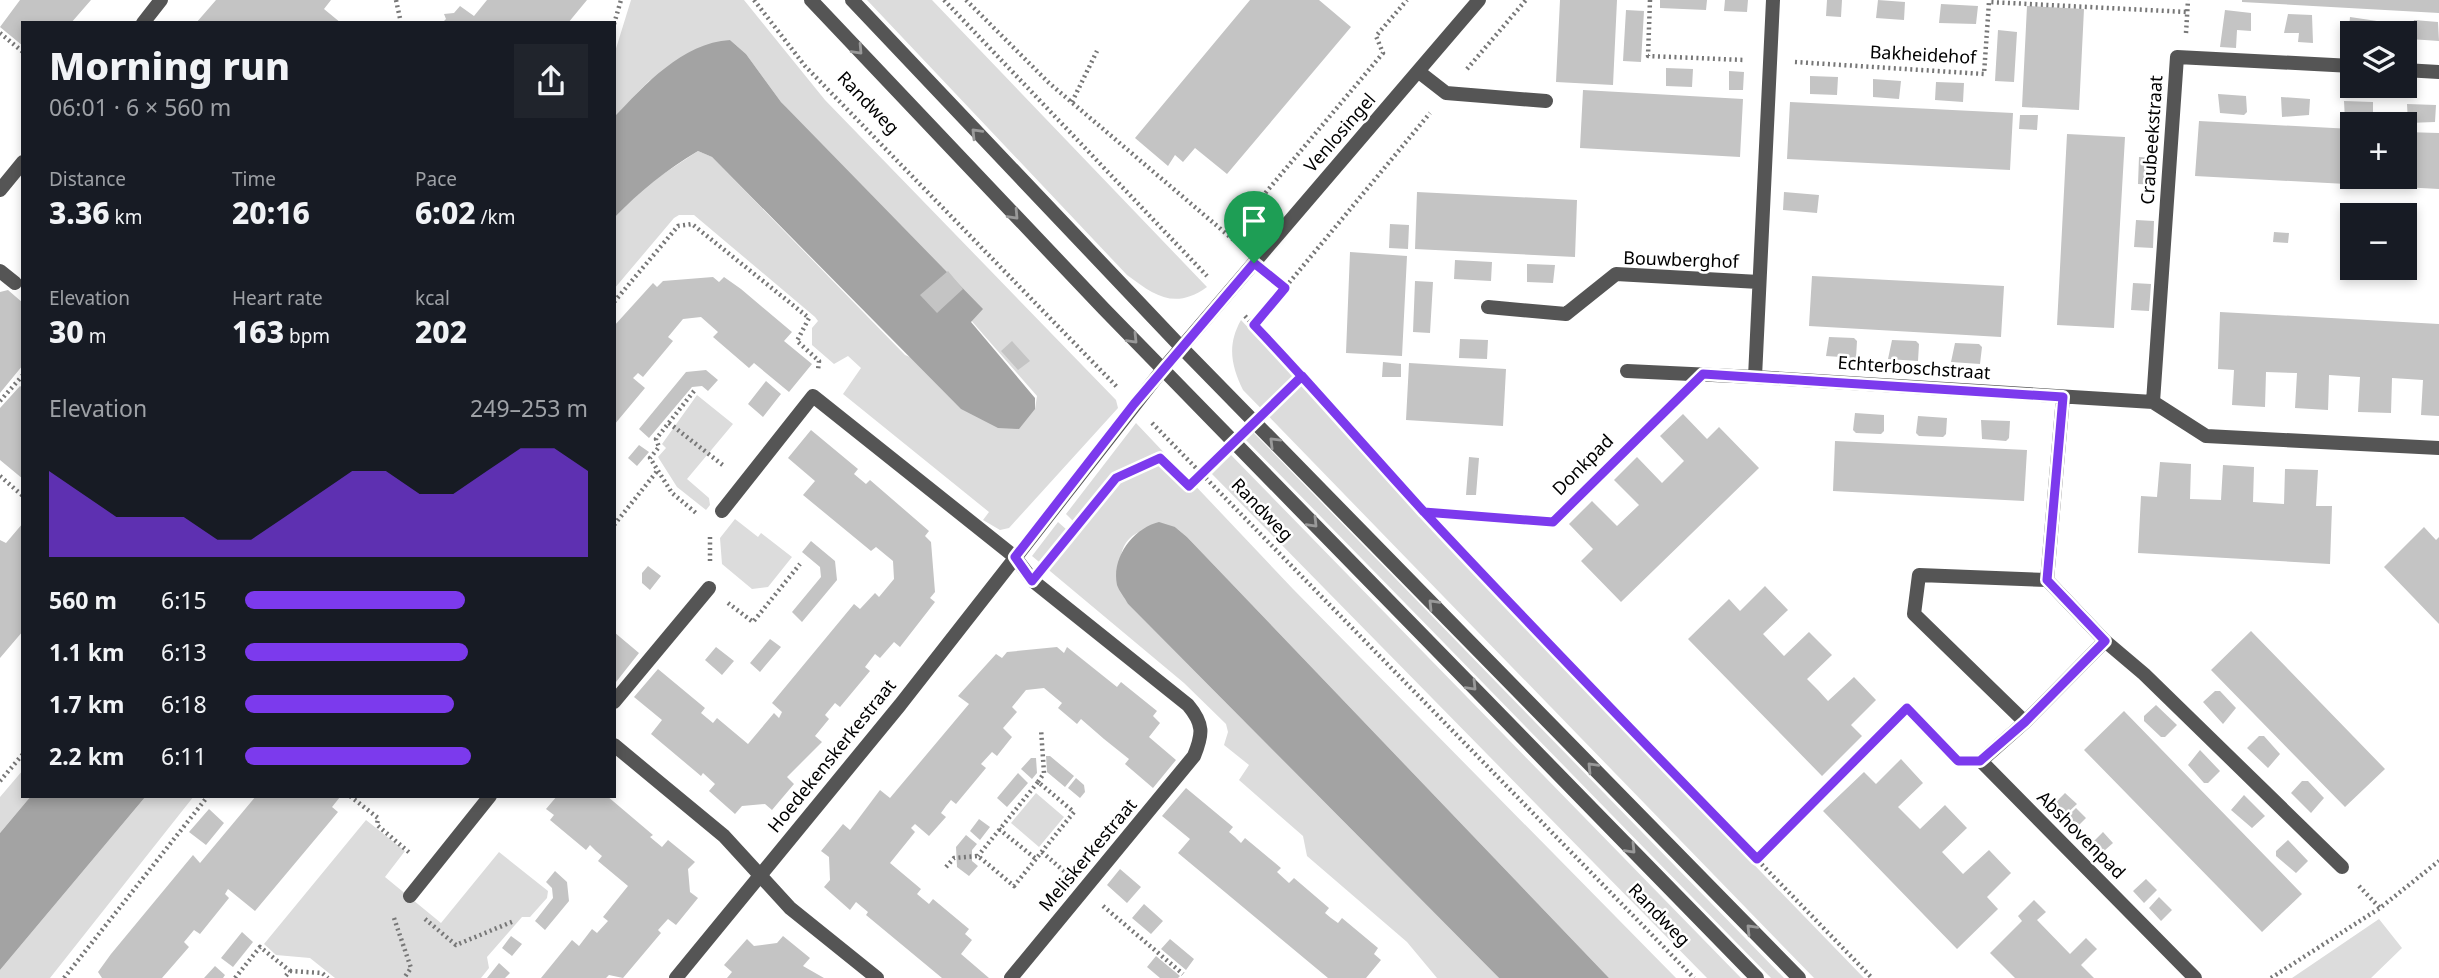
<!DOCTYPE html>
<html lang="en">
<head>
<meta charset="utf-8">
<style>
	body { margin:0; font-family:"Noto Sans",sans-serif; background:#20242c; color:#f1f3f6; height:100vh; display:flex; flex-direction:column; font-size:26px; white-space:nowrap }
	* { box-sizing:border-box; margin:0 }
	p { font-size:23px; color:#9ea1a6 }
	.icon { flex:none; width:38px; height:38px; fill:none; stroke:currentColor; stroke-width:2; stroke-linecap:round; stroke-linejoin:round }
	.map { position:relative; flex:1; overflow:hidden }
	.panel { position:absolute; left:21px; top:21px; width:595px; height:777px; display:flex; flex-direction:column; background:#171b24; border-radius:0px; box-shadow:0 4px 10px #0003 }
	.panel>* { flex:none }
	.controls { position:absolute; left:2340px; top:21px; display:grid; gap:14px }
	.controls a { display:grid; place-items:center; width:77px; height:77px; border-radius:0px; background:#171b24; box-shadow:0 4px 10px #0003; font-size:35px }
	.pin { position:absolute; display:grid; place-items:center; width:60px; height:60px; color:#fff; margin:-72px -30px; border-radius:50% 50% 50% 0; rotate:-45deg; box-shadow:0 0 7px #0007 }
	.pin .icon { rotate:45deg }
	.round { display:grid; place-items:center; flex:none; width:74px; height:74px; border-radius:0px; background:#20242c }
	.overview { display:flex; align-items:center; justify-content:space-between; height:119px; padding:0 28px }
	h1 { font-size:38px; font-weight:800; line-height:52px }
	.stats { display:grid; grid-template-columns:repeat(3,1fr); gap:10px; height:119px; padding:7px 28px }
	.stats div { display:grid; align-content:center }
	.stats b { font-size:30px; font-weight:800 }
	.stats small { font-size:19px; font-weight:400 }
	.stats p { font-size:19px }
	.chart { height:196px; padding:14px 28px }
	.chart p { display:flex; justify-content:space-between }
	.chart svg { width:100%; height:126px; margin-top:7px; fill:#7c3aed; opacity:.7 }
	ul { padding:0 28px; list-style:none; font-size:23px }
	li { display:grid; grid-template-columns:112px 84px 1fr; align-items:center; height:52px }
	li i { height:18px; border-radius:9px; background:#7c3aed }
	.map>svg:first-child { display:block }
	.green { fill:#dcdcdc }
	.water { fill:#a3a3a3 }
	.building { fill:#c4c4c4 }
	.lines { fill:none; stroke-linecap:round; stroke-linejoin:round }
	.path { stroke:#777; stroke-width:4.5; stroke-dasharray:2 3.5; stroke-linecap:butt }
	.pedestrian { stroke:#555; stroke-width:14 }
	.minor { stroke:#555; stroke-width:14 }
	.tertiary { stroke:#555; stroke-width:14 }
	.oneway { stroke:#999 }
	.route-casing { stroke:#fff; stroke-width:14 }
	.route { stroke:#7c3aed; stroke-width:9 }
	.labels { text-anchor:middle; stroke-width:5; stroke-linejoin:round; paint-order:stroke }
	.street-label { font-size:18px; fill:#000; stroke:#fff }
</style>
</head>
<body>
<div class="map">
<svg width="2439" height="978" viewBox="0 0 2439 978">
	<rect width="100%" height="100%" fill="#fff"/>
	<!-- green -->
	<path class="green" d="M631,0H744L825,100L1116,400L1118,408L1009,528L1000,530L983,520L989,512L843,394L861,368L848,356L834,364L812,345V328L818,321L815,317L694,215H679L674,218L614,289V218L645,186L698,151L712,157L905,355L1035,409L1037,396L781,102L746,54L730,40L649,81L614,117V55Z
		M867,0H932L1207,287C1175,310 1155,296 1127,275Z
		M1241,320L1640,747L1864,978H1814L1243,390C1231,365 1227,345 1241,320Z
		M697,395L733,424L687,479L709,498L710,505L706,510L677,487L658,457L666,448L662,444Z
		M1136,423L1293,589L1676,978H1609L1187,537L1175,527C1164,529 1146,528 1137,533C1110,548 1123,582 1128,604L1499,978H1437L1407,942L1307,856L1303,836L1239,780L1249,765L1224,745L1228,732L1226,724L1184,683L1032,556L1058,522L1067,530L1074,522L1066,514Z
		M1253,432L1784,978H1771L1245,439Z
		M1231,455L1741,978H1707L1212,474Z
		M735,519L758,537L761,533L792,557L768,587L752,589L722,564L720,538Z
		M23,770V796H31L0,833V797Z
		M1036,793L1064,817L1039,847L1011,823Z
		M146,796H194L50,978H0V970Z
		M366,820L405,851L385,877L441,923L499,852L548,891L547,898L530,917H522L487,957L489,968L481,978H335L310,958L276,955L264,944Z
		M2379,919L2402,948L2371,978H2292Z"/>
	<!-- water -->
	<path class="water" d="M730,40L746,54L781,102L983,309L971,322L1035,398V409L1019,429L998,428L961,409L712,157L698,151C666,170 640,191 614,218V117C645,85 682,43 730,40Z
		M1159,522L1175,527L1187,537L1609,978H1499L1128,604C1125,598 1119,591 1117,585C1111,557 1134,528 1159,522Z
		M31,796H146L0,970V833Z"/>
	<!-- building -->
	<path class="building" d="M20,0H91L71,23H23V46L0,27Z
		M216,0H331L324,9L341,23H196Z
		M487,0H587L568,23H442L446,19L444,14L454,13L460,6L474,16Z
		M1250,0H1319L1351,27L1227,174L1195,148L1183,162L1175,155L1168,166L1135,138Z
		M1560,0H1617L1613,85L1556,82Z
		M1660,0H1707L1706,10L1660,8Z
		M1725,0H1748L1747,12L1724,11Z
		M1827,0H1842L1841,17L1826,16Z
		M1878,0L1905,2L1904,20L1876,18Z
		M2242,0H2439V13L2242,2Z
		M1941,4L1978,6L1976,24L1939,23Z
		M2027,6L2084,9L2079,110L2022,107Z
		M1626,10L1644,11L1641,62L1623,61Z
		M2225,10L2251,13V31L2237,30L2236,48L2220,47Z
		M2288,14L2312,15L2313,43L2298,42L2299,33H2284Z
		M2350,17L2377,21L2376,33H2352V49H2347Z
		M2414,20L2438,22L2439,41L2410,39Z
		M1998,30L2017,32L2014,82L1995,81Z
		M1666,68L1693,69L1692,87L1666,86Z
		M1729,71L1744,72L1743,90H1729Z
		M1810,76L1838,77L1837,95L1810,94Z
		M1873,79L1901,81L1899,99L1873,97Z
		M1936,82L1964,83L1963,102L1935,100Z
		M1583,90L1743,99L1740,157L1580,148Z
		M2218,94L2246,96L2247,112L2244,115L2220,113Z
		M2281,97L2310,99L2309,115L2282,117Z
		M2344,101L2373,102V119L2345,120Z
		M1790,102L2013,113L2010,170L1787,159Z
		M2407,104L2436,105L2435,122L2408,123Z
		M2020,115H2038L2037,130L2019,129Z
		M2199,121L2352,129V177H2404V132L2439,133V189L2195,176Z
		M2067,134L2125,137L2114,328L2057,325Z
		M2139,157L2158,158L2156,185L2138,184Z
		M1417,192L1577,200L1575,257L1415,249Z
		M1784,192L1819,195L1817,213L1783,210Z
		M2136,220L2154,221L2153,248L2134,247Z
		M1390,224L1409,225L1408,249L1389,248Z
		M2274,232L2289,233L2288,243L2273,242Z
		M1350,252L1407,256L1402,356L1346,353Z
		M1455,260L1492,262L1491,281L1454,279Z
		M1527,264L1555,265L1553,283L1527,282Z
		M948,271L963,289L937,313L920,295Z
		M1812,276L2004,286L2001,337L1809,326Z
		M713,277L719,282L724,277L741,289L792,332L784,341L812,364L789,392L754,363L749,368L713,337L718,332L701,317L683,319L668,337L673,341L643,377L638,373L633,378L645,388L614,425V326L653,283L657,287L663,281Z
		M1415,281L1433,282L1430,333L1413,332Z
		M2133,283L2151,284L2149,311L2131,310Z
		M8,290L23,303V365L0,393V292Z
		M2220,312L2439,324V416L2421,415L2423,380L2392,378L2391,413L2358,412L2360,377L2329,375L2328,410L2295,408L2297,373L2266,372L2265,407L2232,405L2234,370L2218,369Z
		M1829,337L1854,338L1857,341L1856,358L1826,356Z
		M1460,339L1488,340L1487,359L1459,358Z
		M1892,340L1916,341L1919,344L1918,361L1888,359Z
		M1012,341L1030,361L1018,370L1001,351Z
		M1955,343L1979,344L1982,347L1980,364L1951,362Z
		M1383,362L1401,364V377H1382Z
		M1409,363L1506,369L1503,426L1406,420Z
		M706,370L718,380L708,391L702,386L692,387L649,438L639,429L686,372Z
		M766,381L781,394L763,417L748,404Z
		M20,386L23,388V479L0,460V408Z
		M1855,413L1884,415V431L1881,434L1856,433L1853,430Z
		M1683,414L1707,439L1719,427L1759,468L1621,602L1581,561L1593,549L1569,524L1592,501L1617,526L1639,505L1614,480L1637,457L1662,483L1684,461L1660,436Z
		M1918,416L1947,418L1946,434L1943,437L1919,436L1916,433Z
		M1981,420L2010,421L2009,438L2006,441L1982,439Z
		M811,430L858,469L854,474L866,484L870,480L929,531L925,536L931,542L935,592L930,598L935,602L900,647L894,642L880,658L875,654L865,667L870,671L840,707L835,703L825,715L829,719L815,736L822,742L787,777L794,784L772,810L765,804L742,806L735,814L709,791L715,784L703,773L701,776L651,734L662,720L634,697L658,669L705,708L701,713L713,723L717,718L748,744L774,713L779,718L782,712L772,703L854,604L860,609L875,593L879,597L894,579L893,561L876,547L871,551L803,495L815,481L788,458Z
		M1835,441L2027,450L2024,501L1833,491Z
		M639,445L649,452L637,466L628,458Z
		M1469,457L1479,458L1476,495H1466Z
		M2160,462L2191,464L2190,499L2221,500L2223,465L2254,467L2253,502L2284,504L2285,469L2318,470L2316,506H2332L2330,564L2138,553L2141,496L2157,497Z
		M23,523V631L0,658V540L6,543Z
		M2424,527L2436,540L2439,537V624L2384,567Z
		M811,541L835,561L837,580L802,622L792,612L821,577L820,567L802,552Z
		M648,566L661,576L650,590L642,583V573Z
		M1765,586L1788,610L1763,634L1784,656L1809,632L1832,655L1807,679L1818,690L1828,701L1854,677L1876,700L1851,725L1862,736L1822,776L1688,639L1729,599L1740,611Z
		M2251,631L2385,769L2345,807L2211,670Z
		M614,632L639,653L616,682L614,680Z
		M770,639L781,647L760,672L750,663Z
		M716,647L734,661L722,675L705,660Z
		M1057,647L1064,653L1067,647L1117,687L1121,682L1157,711L1153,716L1160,723L1149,737L1176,760L1153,788L1125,764L1129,759L1104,739L1081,719L1077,724L1058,708L1062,703L1044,688L1026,690L1012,707L1017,712L1003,728L1012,737L997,756L992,752L981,764L986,768L956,804L951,800L946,806L941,813L946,817L929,836L915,824L911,828L915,832L890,863L921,889L917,894L929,904L933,899L969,929L965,934L972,940L961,954L989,978H942L866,915L868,912L856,902L850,910L824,887L830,880L829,857L821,851L843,824L850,830L880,790L890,798L969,704L958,696L996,654L1002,658L1007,652Z
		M2215,691H2220L2236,708L2223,724L2203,702Z
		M2156,705L2177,725L2165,737H2161L2144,721V716Z
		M2124,711L2302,894L2262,932L2084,750Z
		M2259,736H2264L2280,754L2268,768L2247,748Z
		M2200,750L2220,771L2208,783H2204L2188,765Z
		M1046,756H1050L1074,776L1065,787L1047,772Z
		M1031,758H1036L1037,773L1032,779L1021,769Z
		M1901,759L1923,783L1898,807L1920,829L1945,805L1967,828L1942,852L1963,874L1989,850L2011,873L1987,897L1998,909L1957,949L1823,811L1864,772L1876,784Z
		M1018,773L1028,783L1007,807L997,798Z
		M1076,778L1084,785L1085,792L1080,798L1068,788Z
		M2302,781H2308L2324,798L2311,813L2291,793Z
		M1186,788L1233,827L1229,832L1235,837L1241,843L1245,838L1281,868L1277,872L1289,883L1294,878L1329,908L1325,913L1331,918L1338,923L1342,918L1378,948L1374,954L1381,960L1366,978H1328L1178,853L1190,839L1162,816Z
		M2065,793L2077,804L2063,817L2052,806Z
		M2244,795L2265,816L2252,828L2231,810Z
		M256,796L340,797L332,807L338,812L255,911L228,889L225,894L229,898L200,934L194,930L184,942L189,947L162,978H102L98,972L111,954L193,855L200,863Z
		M557,796H607L653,835L650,837L662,847L668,840L695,862L688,869L690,892L698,898L676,925L668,919L658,930L661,933L623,978L609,975L606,978H541L572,940L579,946L592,929L597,933L608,921L603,917L628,886L598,861L602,856L596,851L590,845L586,850L550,820L554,815L546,809Z
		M2076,808L2086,818L2078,826L2068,816Z
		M209,809L224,823L206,845L189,832Z
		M979,819L990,827L980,840L970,831Z
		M2103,832L2113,843L2104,851L2094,841Z
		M966,835L977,844L972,850V861L978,866L969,876L957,867L956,847Z
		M2288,840L2308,861L2296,873L2276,856V851Z
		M1120,869L1141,887L1127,903L1107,885Z
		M555,871L567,882L569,901L545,930L535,921L553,898L552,888L546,882Z
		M2146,879L2157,890L2144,903L2133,891Z
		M2159,897L2172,910L2161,921L2149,908Z
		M2034,900L2046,912L2037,920L2070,954L2086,938L2097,949L2081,965L2094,978H2015L1990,953L2022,921L2018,916Z
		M1144,904L1163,921L1151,934L1132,918Z
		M242,932L253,942L233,967L221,958Z
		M511,936L522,944L512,956L502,948Z
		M783,936L810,958L803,966L824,978H727L732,972L724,965L747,939L754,946L777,943Z
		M1170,939L1194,959L1186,970L1161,949Z
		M1156,956L1180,976L1178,978H1160L1147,967Z
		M499,963L510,973L505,978H487Z
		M215,966L225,975L223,978H204Z"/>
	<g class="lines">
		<!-- path -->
		<path class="path" d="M396,0L401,23
			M754,0L805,66L1117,387
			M944,0L1207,276
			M966,0L1049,83L1236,242
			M1650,0L1648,56L1744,60
			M614,24L621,0
			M0,33L23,52
			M2186,33L2188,0
			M1795,62L1984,74L1989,2L2187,12
			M1467,69L1526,0
			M1072,102L1097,51
			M1230,235L1383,53L1376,36L1407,0
			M1275,280L1285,288
			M614,302L678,226L692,224L809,318L797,341L819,361L818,370
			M1245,316L1575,672L1872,978
			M1254,325L1430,113
			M694,391L656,439L659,447L650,458L672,493L696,513
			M0,401L23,375
			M1273,403L1302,376
			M669,423L724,466
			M1152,423L1694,978
			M0,476L23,496
			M1102,497L1116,478L1160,458L1189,486L1215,460
			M1425,512L1553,522L1675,402
			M614,525L658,470
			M710,561V535
			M728,603L753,622L800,564
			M0,781L23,754
			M1038,782L1044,773L1041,729
			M350,796L378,818L377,825L411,854
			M999,829L1036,859
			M1042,852L1065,872
			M1757,859L1907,708L1955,758
			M946,867L954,858L978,856L1014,886L1074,812L1038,782L978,856
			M2359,886L2380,908
			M1103,906L1183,974
			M394,918L411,968L404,978
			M425,919L456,945L514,921
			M290,971L322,973L328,978
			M64,978L208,796
			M235,978L260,947L290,971L284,978
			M2271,978L2380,908L2439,861"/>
		<!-- pedestrian -->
		<path class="pedestrian" d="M0,271L15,283"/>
		<!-- minor -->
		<path class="minor" d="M1773,0L1755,377L2153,402L2206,436L2439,448
			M143,23L161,0
			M2404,70L2439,72
			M1419,72L1446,93L1546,101
			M0,190L23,162
			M1488,307L1566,314L1616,274L1759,282
			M1627,371L1755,377
			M2063,397L2047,580L2105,641L2144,674L2342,867
			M2153,402L2177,57L2352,66
			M722,511L813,396L1015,557L1033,581L1188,705C1204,724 1203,734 1194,756L1011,978
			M2105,641L2025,722L1981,761L2195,978
			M614,702L709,588
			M2025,722L1914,614L1919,575L2047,580
			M614,745L724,836L790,908L877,978
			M410,896L490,796
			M676,978L900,705L1163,369L1479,0"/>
		<!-- tertiary -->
		<path class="tertiary" d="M811,0L1104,309L1757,978
			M852,0L1181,347L1799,978"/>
	</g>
	<!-- one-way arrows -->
	<defs><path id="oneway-chevron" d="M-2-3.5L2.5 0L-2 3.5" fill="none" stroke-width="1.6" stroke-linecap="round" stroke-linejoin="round" transform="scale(1.75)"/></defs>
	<g class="oneway">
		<use href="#oneway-chevron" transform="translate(858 50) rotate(47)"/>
		<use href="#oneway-chevron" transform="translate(976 133) rotate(-134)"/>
		<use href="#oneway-chevron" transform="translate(1014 215) rotate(47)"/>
		<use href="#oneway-chevron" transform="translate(1133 339) rotate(46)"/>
		<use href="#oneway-chevron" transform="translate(1274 442) rotate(-135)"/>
		<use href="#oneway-chevron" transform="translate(1313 523) rotate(46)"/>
		<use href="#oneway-chevron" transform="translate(1433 604) rotate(-134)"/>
		<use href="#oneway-chevron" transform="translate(1472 686) rotate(46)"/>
		<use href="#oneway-chevron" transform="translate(1592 767) rotate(-134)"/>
		<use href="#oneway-chevron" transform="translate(1631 849) rotate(46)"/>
		<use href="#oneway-chevron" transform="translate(1751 929) rotate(-134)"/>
	</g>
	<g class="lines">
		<!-- route casing -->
		<g class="route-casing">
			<path id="route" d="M1254,263L1134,404L1015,557L1032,581L1116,478L1160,458L1189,486L1302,376L1424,512L1553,522L1703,374L2063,397L2047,580L2105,641L2025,722L1980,761H1958L1907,708L1757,859C1646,745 1535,631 1426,514C1368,451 1313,387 1254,325L1285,288L1254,263"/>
		</g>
		<!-- route -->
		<use href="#route" class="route"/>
	</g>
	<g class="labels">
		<!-- street labels -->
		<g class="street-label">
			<text transform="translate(1923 55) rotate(3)" y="6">Bakheidehof</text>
			<text transform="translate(868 103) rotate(46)" y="6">Randweg</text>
			<text transform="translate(1340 133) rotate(-49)" y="6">Venlosingel</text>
			<text transform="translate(2152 140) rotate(-86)" y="6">Craubeekstraat</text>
			<text transform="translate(1681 260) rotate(2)" y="6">Bouwberghof</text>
			<text transform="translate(1914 368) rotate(4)" y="6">Echterboschstraat</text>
			<text transform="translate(1583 465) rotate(-45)" y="6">Donkpad</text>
			<text transform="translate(1262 510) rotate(46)" y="6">Randweg</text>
			<text transform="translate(832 756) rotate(-51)" y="6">Hoedekenskerkestraat</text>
			<text transform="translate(2081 835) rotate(45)" y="6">Abshovenpad</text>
			<text transform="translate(1088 855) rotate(-50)" y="6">Meliskerkestraat</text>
			<text transform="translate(1659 915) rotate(46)" y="6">Randweg</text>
		</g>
	</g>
</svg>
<div class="controls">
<a><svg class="icon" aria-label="layers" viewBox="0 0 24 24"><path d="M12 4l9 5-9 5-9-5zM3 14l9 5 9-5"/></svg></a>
<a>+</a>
<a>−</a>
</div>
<div class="pin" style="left:1254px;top:263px;background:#1e9e55"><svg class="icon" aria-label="arrive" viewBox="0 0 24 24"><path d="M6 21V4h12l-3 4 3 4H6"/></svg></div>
<section class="panel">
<div class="overview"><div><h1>Morning run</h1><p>06:01 · 6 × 560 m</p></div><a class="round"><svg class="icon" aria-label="share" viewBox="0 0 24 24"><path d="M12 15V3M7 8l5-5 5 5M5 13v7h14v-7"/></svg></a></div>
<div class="stats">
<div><p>Distance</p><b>3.36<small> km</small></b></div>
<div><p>Time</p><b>20:16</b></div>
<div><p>Pace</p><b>6:02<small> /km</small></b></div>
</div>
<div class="stats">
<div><p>Elevation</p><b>30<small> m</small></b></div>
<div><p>Heart rate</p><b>163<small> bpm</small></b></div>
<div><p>kcal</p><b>202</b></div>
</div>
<div class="chart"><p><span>Elevation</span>249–253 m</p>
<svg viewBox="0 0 160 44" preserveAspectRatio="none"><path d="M0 44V14L10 22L20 30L30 30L40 30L50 38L60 38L70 30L80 22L90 14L100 14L110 22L120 22L130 14L140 6L150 6L160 14V44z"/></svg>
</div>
<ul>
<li><b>560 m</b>6:15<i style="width:64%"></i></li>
<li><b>1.1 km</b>6:13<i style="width:65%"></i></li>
<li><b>1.7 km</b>6:18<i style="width:61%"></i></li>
<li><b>2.2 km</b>6:11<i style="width:66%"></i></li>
</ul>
</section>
</div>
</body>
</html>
